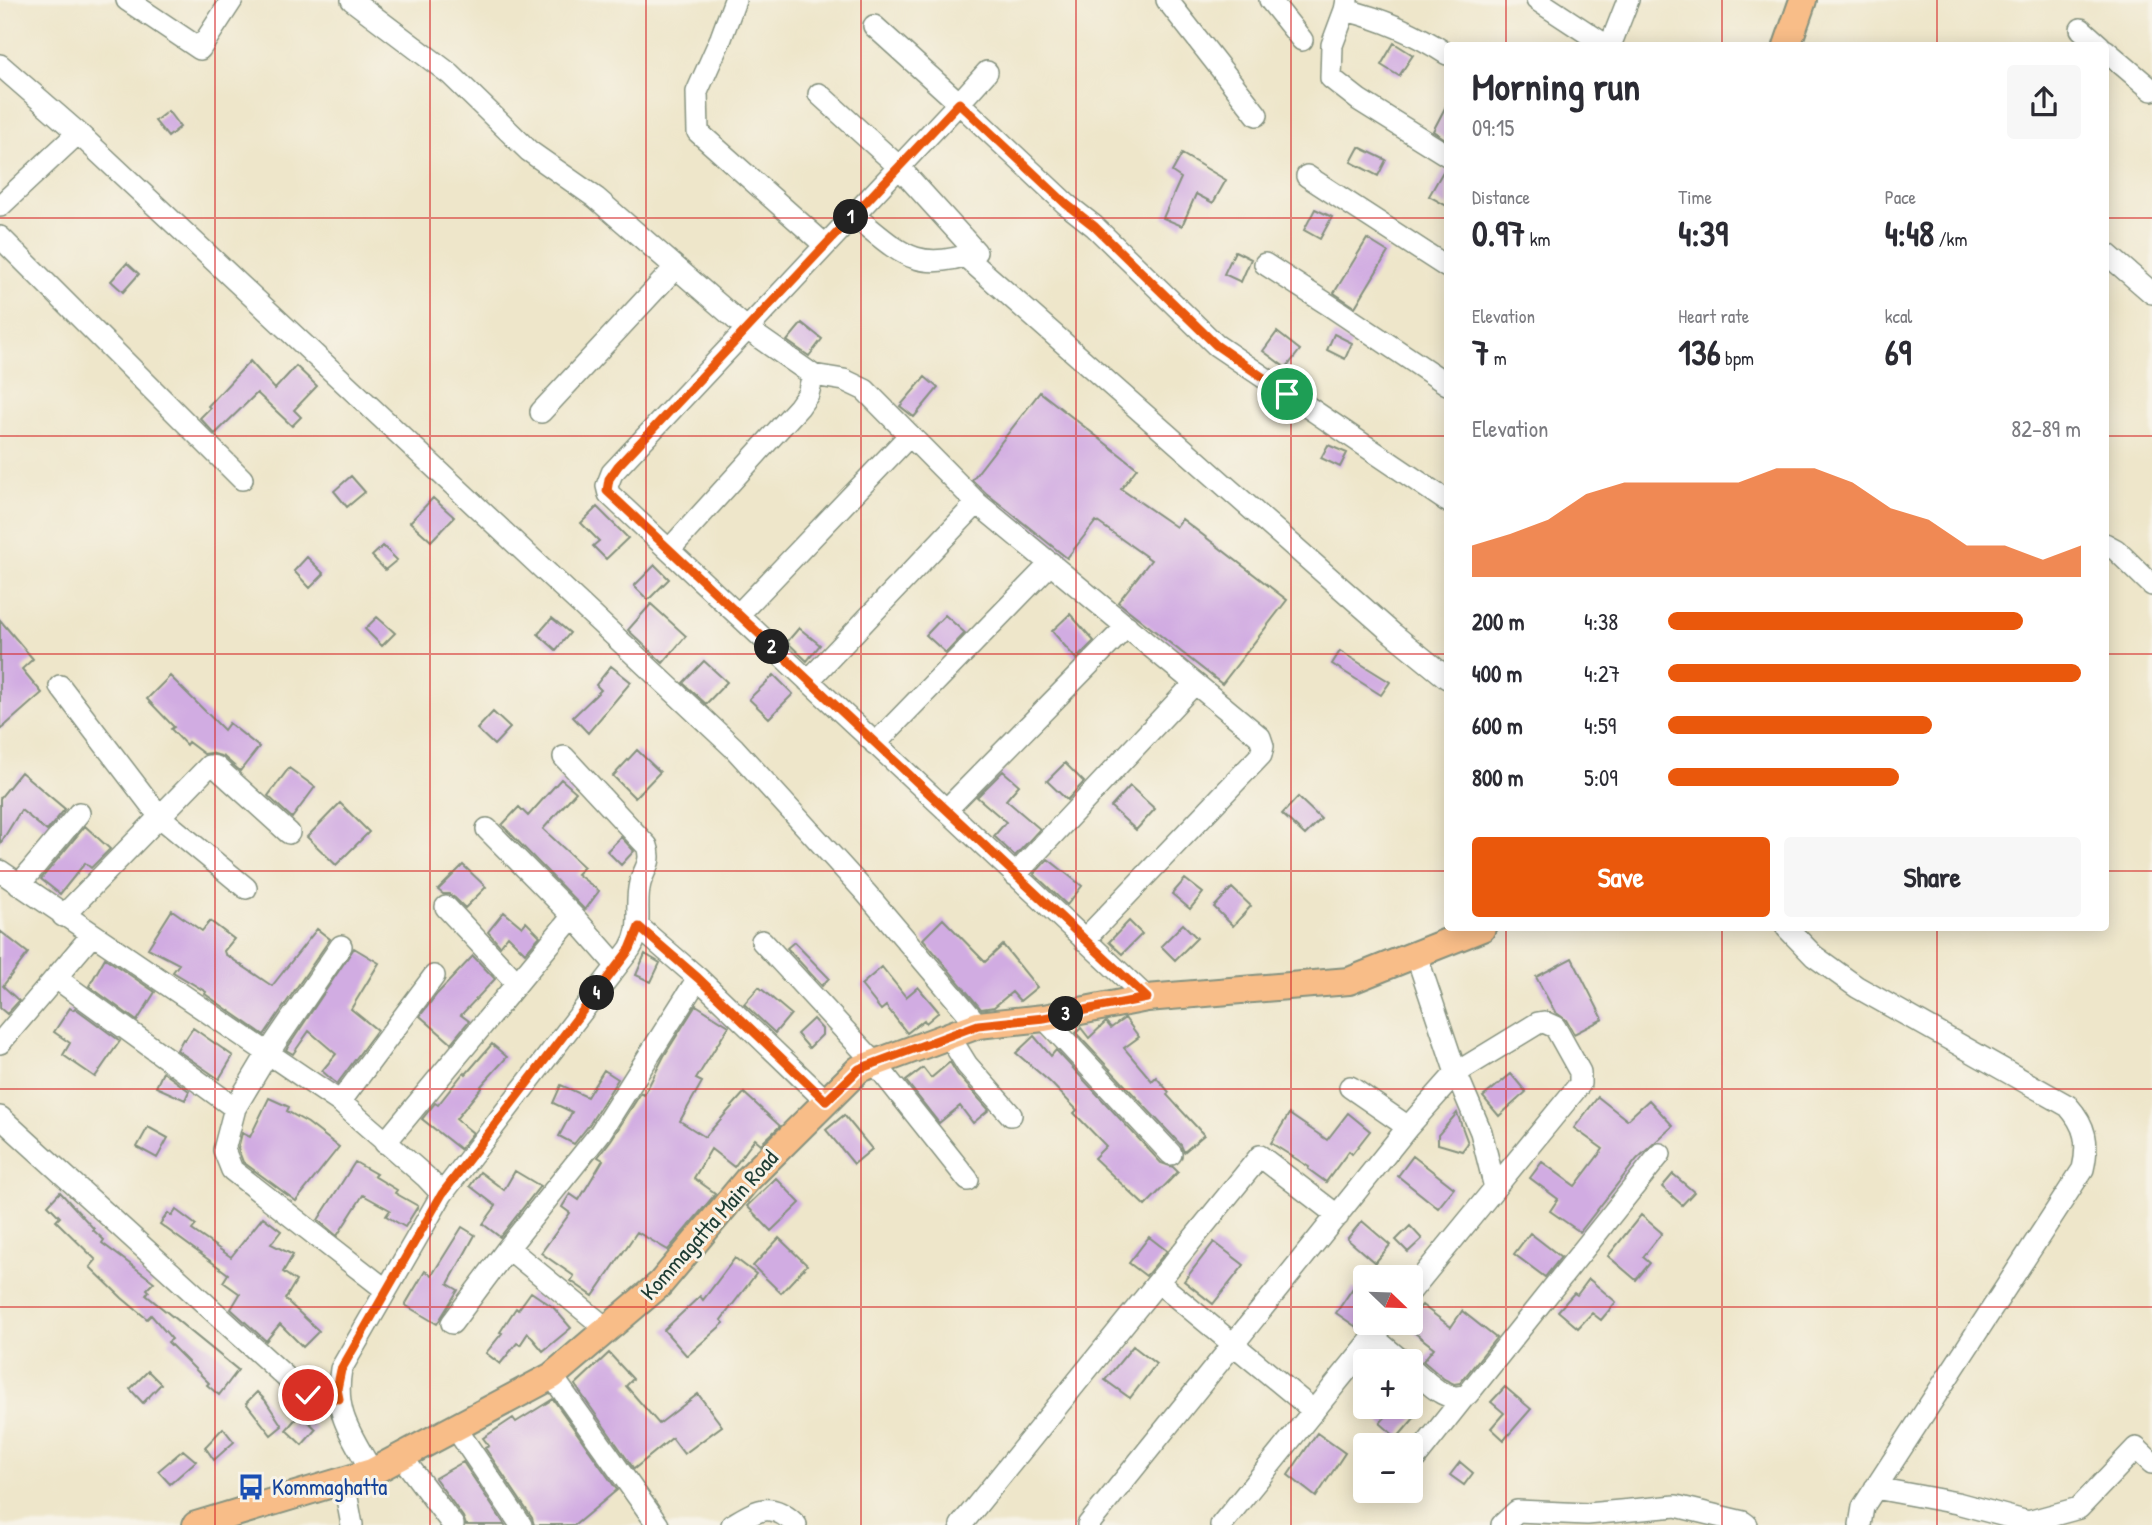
<!DOCTYPE html>
<html lang="en">
<head>
<meta charset="utf-8">
<style>
	body { margin:0; font-family:"Patrick Hand",sans-serif; background:#f7f7f7; color:#2b2b33; height:100vh; display:flex; flex-direction:column; font-size:26px; white-space:nowrap }
	* { box-sizing:border-box; margin:0 }
	p { font-size:23px; color:#7c7c81 }
	.icon { flex:none; width:38px; height:38px; fill:none; stroke:currentColor; stroke-width:2; stroke-linecap:round; stroke-linejoin:round }
	.map { position:relative; flex:1; overflow:hidden }
	.drawer { position:absolute; left:1444px; top:42px; width:665px; height:889px; display:flex; flex-direction:column; background:#fff; border-radius:7px; box-shadow:0 4px 18px #0003 }
	.drawer>* { flex:none }
	.needle { width:46px; rotate:113deg }
	.buttons { position:absolute; left:1353px; top:1265px; display:grid; gap:14px }
	.buttons a { display:grid; place-items:center; width:70px; height:70px; border-radius:7px; background:#fff; box-shadow:0 4px 18px #0003; font-size:35px }
	.pin { position:absolute; display:grid; place-items:center; width:60px; height:60px; color:#fff; margin:-30px; border:4px solid #fff; border-radius:50%; box-shadow:0 2px 7px #0007 }
	.km { position:absolute; width:35px; height:35px; margin:-18px; border-radius:50%; background:#222; color:#fff; font-size:19px; line-height:35px; text-align:center }
	.round { display:grid; place-items:center; flex:none; width:74px; height:74px; border-radius:7px; background:#f7f7f7 }
	.head { display:flex; align-items:center; justify-content:space-between; height:119px; padding:0 28px }
	h1 { font-size:38px; font-weight:800; line-height:52px }
	.figures { display:grid; grid-template-columns:repeat(3,1fr); gap:10px; height:119px; padding:7px 28px }
	.figures div { display:grid; align-content:center }
	.figures b { font-size:35px; font-weight:800 }
	.figures small { font-size:19px; font-weight:400 }
	.figures p { font-size:19px }
	.chart { height:196px; padding:14px 28px }
	.chart p { display:flex; justify-content:space-between }
	.chart svg { width:100%; height:126px; margin-top:7px; fill:#ea580c; opacity:.7 }
	.action { display:flex; gap:14px; margin-top:auto; padding:14px 28px }
	.action a { flex:1; height:80px; border-radius:7px; background:#ea580c; color:#fff; font-size:28px; font-weight:800; line-height:80px; text-align:center }
	.action a+a { background:#f7f7f7; color:#2b2b33 }
	ul { padding:0 28px; list-style:none; font-size:23px }
	li { display:grid; grid-template-columns:112px 84px 1fr; align-items:center; height:52px }
	li i { height:18px; border-radius:9px; background:#ea580c }
	.map>svg:first-child { display:block }
	.building { fill:#d1ace2 }
	.lines { fill:none; stroke-linecap:round; stroke-linejoin:round }
	.minor-casing { stroke:#86927f; stroke-width:24 }
	.major-casing { stroke:#86927f; stroke-width:30 }
	.minor { stroke:#fff; stroke-width:21 }
	.major { stroke:#f8bd88; stroke-width:26 }
	.route-casing { stroke:#fff; stroke-width:14 }
	.route { stroke:#ea580c; stroke-width:9 }
	.grid { fill:none; stroke:#d62828; stroke-width:2; stroke-opacity:0.55 }
	.labels { text-anchor:middle; stroke-width:6; stroke-linejoin:round; paint-order:stroke }
	.street-label { font-size:23px; fill:#1f3d34; stroke:#f7f3e8 }
	.transit-label { font-size:23px; fill:#164399; stroke:#f7f3e8; text-anchor:start }
</style>
</head>
<body>
<div class="map">
<svg width="2152" height="1525" viewBox="0 0 2152 1525">
	<rect width="100%" height="100%" fill="#f7f3e8"/>
	<filter id="ink" filterUnits="userSpaceOnUse"><feTurbulence type="fractalNoise" baseFrequency=".0143" numOctaves="2"/><feDisplacementMap in="SourceGraphic" scale="14" xChannelSelector="R" yChannelSelector="G"/><feConvolveMatrix kernelMatrix="1 2 1 2 8 2 1 2 1" color-interpolation-filters="sRGB"/></filter>
	<filter id="wash" filterUnits="userSpaceOnUse"><feTurbulence type="fractalNoise" baseFrequency=".00686" numOctaves="4" result="noise"/><feDisplacementMap in="SourceGraphic" scale="28" xChannelSelector="R" yChannelSelector="G"/><feGaussianBlur stdDeviation="1.57" result="paint"/><feColorMatrix in="noise" values="0 0 0 0 0 0 0 0 0 0 0 0 0 0 0 0 0 1.4 0 .05"/><feComposite in="paint" operator="in"/></filter>
	<g filter="url(#wash)">
		<rect width="100%" height="100%" fill="#eee6ca"/>
		<g id="blocks">
			<!-- building -->
			<path class="building" d="M1394,43L1413,55L1399,76L1381,65Z
				M1447,104V140L1433,131Z
				M168,111L180,127L168,137L155,121Z
				M1359,147L1386,160L1378,176L1351,162Z
				M1182,154L1226,180L1213,203L1196,194L1182,226L1163,218L1181,178L1172,172Z
				M1445,168H1447V206L1429,196Z
				M1315,209L1332,217L1320,239L1304,230Z
				M1367,239L1388,252L1355,307L1334,293Z
				M1235,251L1251,259L1241,282L1224,274Z
				M127,263L139,274L123,292L111,281Z
				M802,323L822,339L809,356L787,341Z
				M1277,332L1300,350L1286,368L1263,351Z
				M1334,334L1352,343L1345,359L1327,350Z
				M250,361L275,389L296,366L317,386L294,410L301,417L292,426L257,393L215,434L200,418L210,408L208,406Z
				M925,377L938,388L914,417L900,406Z
				M1040,392L1137,468L1121,489L1176,527L1182,519L1287,600L1222,684L1118,602L1151,560L1096,521L1067,558L986,493L972,480Z
				M1328,445L1347,453L1340,467L1321,458Z
				M351,476L365,492L347,507L334,491Z
				M433,498L454,517L431,541L410,522Z
				M597,507L628,538L606,559L593,546L599,541L581,523Z
				M383,546L397,560L385,570L372,556Z
				M307,557L324,574L310,588L294,571Z
				M655,565L669,579L648,600L634,586Z
				M651,604L686,636L663,663L628,630Z
				M1070,614L1094,641L1076,659L1052,631Z
				M945,615L965,633L946,653L926,635Z
				M377,617L395,633L382,646L365,629Z
				M552,618L570,633L556,650L538,634Z
				M0,620L33,659L22,669L42,693L0,730Z
				M799,628L820,645L807,661L787,642Z
				M1340,651L1390,682L1381,695L1332,664Z
				M704,661L727,682L706,704L683,683Z
				M611,666L631,682L588,733L573,717L601,690L596,685Z
				M774,675L793,694L769,718L749,699Z
				M170,676L224,730L229,723L259,747L240,771L224,757L211,753L204,754L188,742L186,745L171,729L174,727L147,699Z
				M493,712L510,728L494,745L477,729Z
				M637,750L660,772L635,798L613,776Z
				M1065,763L1084,782L1067,800L1047,781Z
				M289,768L315,787L292,818L268,796Z
				M1003,771L1019,785L1006,800L1040,829L1015,856L994,836L1006,822L977,797Z
				M21,772L65,809L47,831L21,810L0,844V798Z
				M561,779L576,792L543,829L584,867L577,874L599,891L585,910L502,825L519,807L528,816Z
				M1130,786L1155,809L1136,830L1111,807Z
				M1298,797L1321,819L1305,835L1282,814Z
				M340,803L369,832L336,865L307,837Z
				M85,826L110,849L91,868L85,863L60,894L41,879Z
				M621,837L634,851L621,865L607,851Z
				M1048,859L1082,886L1067,905L1034,874Z
				M463,865L486,887L465,908L455,898L449,894H443L438,890Z
				M1185,879L1203,893L1190,909L1172,894Z
				M1232,888L1251,906L1233,926L1214,907Z
				M172,910L202,931L210,921L234,939L224,951L225,954L272,986L317,929L330,939L264,1035L205,994L206,992L173,972L179,964L148,948Z
				M504,912L522,927L526,922L540,936L525,953L508,936L500,946L488,932Z
				M943,919L985,962L1003,945L1037,987L1020,1001L1012,992L994,1007L981,1009L923,939Z
				M1129,921L1142,934L1122,954L1109,942Z
				M1183,924L1197,938L1175,960L1161,946Z
				M0,931L28,953L3,986L19,1001L7,1014L0,1008Z
				M794,942L829,978L822,986L787,948Z
				M354,948L379,963L351,1009L377,1030L337,1084L322,1071L336,1054L309,1031L293,1054L286,1050Z
				M645,954L660,963L651,982L636,975Z
				M473,956L495,979L461,1015L469,1021L451,1043L420,1016L437,994Z
				M105,958L155,992L137,1021L89,986Z
				M1572,958L1603,1019L1574,1034L1566,1020L1555,1012L1536,977Z
				M882,967L906,997L918,987L939,1012L926,1023L924,1020L907,1033L886,1006L881,1010L861,985Z
				M759,987L791,1014L775,1033L744,1004Z
				M696,1005L729,1026L696,1079L702,1082L680,1121L705,1137L744,1093L780,1126L761,1144L755,1139L734,1167L711,1149L694,1178L715,1193L712,1198L668,1250L637,1232L593,1296L571,1281L574,1276L541,1253L570,1213L562,1207L570,1194L579,1200L603,1160L598,1157L611,1140L641,1093L644,1095L664,1056Z
				M70,1008L73,1010L75,1008L120,1041L95,1077L63,1055L70,1043L54,1032Z
				M1125,1018L1139,1037L1124,1048L1152,1081L1156,1077L1169,1092L1167,1095L1204,1135L1184,1152L1181,1145L1076,1033L1081,1028L1089,1038L1106,1022L1111,1028Z
				M813,1019L822,1029V1035L809,1048L797,1034Z
				M193,1028L233,1056L219,1079L177,1050L183,1039L185,1040Z
				M1034,1036L1051,1056L1056,1050L1161,1163L1173,1167L1178,1172L1145,1206L1094,1158L1106,1146L1074,1113L1077,1110L1050,1082L1016,1053Z
				M492,1044L507,1057L481,1086L482,1087L456,1119L473,1133L460,1149L422,1119L435,1103L438,1105L464,1072L466,1074Z
				M950,1062L957,1074L989,1110L973,1123L960,1106L939,1123L906,1081L923,1068L931,1078Z
				M604,1070L618,1079L589,1125L574,1144L559,1136L572,1112L553,1103L561,1085L587,1097Z
				M163,1072L189,1091L185,1100L156,1087Z
				M1511,1074L1526,1092L1499,1116L1483,1097Z
				M1598,1097L1627,1120L1649,1100L1673,1126L1637,1159L1580,1232L1550,1211L1558,1199L1530,1178L1542,1162L1575,1186L1603,1149L1574,1128Z
				M269,1098L289,1107L287,1111L308,1123L339,1147L296,1201L243,1162L238,1149L242,1133L250,1137Z
				M1348,1113L1370,1131L1352,1154L1349,1151L1326,1182L1308,1169L1309,1167L1271,1143L1289,1114L1327,1140Z
				M1457,1113L1468,1143L1462,1151L1438,1144V1135Z
				M844,1115L872,1149L854,1164L826,1130Z
				M148,1127L168,1138L157,1158L137,1147Z
				M1413,1156L1454,1188L1438,1208L1398,1176Z
				M355,1162L376,1174L374,1176L397,1190L395,1193L418,1206L405,1227L386,1216L390,1210L363,1195L337,1236L318,1220Z
				M515,1171L540,1186L500,1237L483,1224L496,1206L470,1186L480,1172L504,1190Z
				M1673,1174L1694,1192L1682,1205L1662,1187Z
				M776,1178L800,1203L771,1231L747,1206Z
				M60,1192L94,1229L93,1230L104,1240L102,1243L154,1282L147,1289L149,1291L146,1295L238,1370L219,1395L207,1385L209,1383L168,1342L172,1339L151,1315L147,1319L122,1298L90,1267L96,1260L56,1221L60,1217L48,1205Z
				M176,1210L196,1225L192,1230L231,1257L263,1217L281,1231L271,1244L293,1255L283,1272L296,1281L285,1299L319,1331L303,1347L280,1324L266,1341L231,1309L240,1294L223,1282L228,1274L160,1224L168,1213L172,1216Z
				M1641,1215L1662,1233L1643,1257L1650,1263L1636,1280L1608,1256Z
				M1362,1221L1390,1245L1375,1263L1347,1239Z
				M1410,1226L1422,1239L1408,1252L1396,1240Z
				M462,1227L475,1235L448,1284L458,1290L437,1324L405,1305L425,1271L432,1275Z
				M1530,1233L1561,1257L1545,1277L1514,1254Z
				M1149,1237L1167,1251L1146,1276L1129,1263Z
				M779,1238L807,1265L781,1293L753,1266Z
				M1214,1242L1244,1265L1213,1304L1184,1281Z
				M735,1258L756,1274L721,1320L724,1323L687,1356L664,1330L700,1296L703,1300Z
				M1589,1279L1616,1302L1601,1320L1592,1313L1578,1328L1558,1311L1574,1293L1577,1295Z
				M1353,1288L1365,1296V1327L1362,1331L1336,1313Z
				M531,1292L553,1307L571,1328L543,1351L528,1333L520,1345L517,1343L500,1364L486,1353L502,1333L500,1332L516,1308L518,1310Z
				M1422,1305L1451,1327L1462,1311L1496,1338L1460,1383L1454,1384L1444,1379L1423,1361L1434,1348L1406,1326L1410,1323V1320Z
				M1133,1346L1156,1364L1130,1398L1105,1380Z
				M609,1353L633,1379L626,1386L659,1424L698,1394L722,1426L684,1454L672,1438L634,1469L575,1385Z
				M148,1371L161,1384L143,1403L130,1389Z
				M1505,1387L1531,1409L1504,1440L1491,1428L1504,1413L1491,1402Z
				M257,1392L265,1400L282,1426L271,1435L246,1403Z
				M553,1399L617,1490L575,1525H534L532,1518L485,1448L489,1446L483,1438L513,1418L516,1422Z
				M1394,1407H1403L1415,1417L1397,1438L1380,1423Z
				M300,1414L316,1429L302,1445L286,1430Z
				M223,1428L234,1442L214,1460L205,1447Z
				M1317,1433L1345,1453L1316,1497L1288,1475Z
				M183,1450L196,1461L170,1484L158,1471Z
				M463,1462L505,1525H466L463,1517L435,1478Z
				M1460,1462L1473,1473L1464,1485L1450,1475Z"/>
		</g>
	</g>
	<g filter="url(#ink)">
		<use href="#blocks" fill-opacity="0" stroke="#86927f" stroke-width="2"/>
		<g class="lines">
			<!-- minor casing -->
			<g class="minor-casing">
				<path id="minor" d="M127,0L200,49L232,0
					M352,0L450,74L529,151L596,198L747,329L813,375L844,380L865,390L977,503L1260,737L1263,746L1261,755L1084,940
					M735,0L721,38L697,92L698,132L825,245
					M1167,0L1257,115
					M1270,0L1302,40
					M1347,0L1345,10C1383,19 1415,33 1447,54
					M1537,0L1607,46
					M1345,10L1332,45L1331,78L1359,100L1447,155
					M874,26L959,103L987,72
					M2081,29L2100,46
					M1610,46L1628,0
					M2105,50L2152,90
					M0,65L78,133L734,748L866,893L978,1025
					M819,94L898,166L976,252C914,275 898,250 853,215
					M1307,176L1447,267
					M0,206L78,133
					M0,237L242,479
					M2107,254L2152,293
					M965,256L1393,634L1447,678
					M1265,264L1329,305L1447,384
					M541,412L675,268
					M2105,544L2116,550L2152,585
					M669,550L799,407L808,394L813,375
					M738,615L909,436
					M808,681L977,503
					M60,686L160,817L246,888
					M875,744L1051,563
					M946,810L1127,626
					M487,829L573,916L617,966
					M0,871L340,1102L426,1177L442,1194L341,1369C333,1414 352,1435 372,1472
					M1015,875L1194,684
					M19,885L79,813
					M446,907L517,983
					M63,916L209,766L216,767L289,833
					M639,927L698,978
					M1787,928L1814,956L1857,987L2068,1106C2086,1126 2089,1143 2083,1169L1863,1507L1860,1525
					M762,941L875,1063L968,1180
					M341,946L268,1053L235,1108L224,1150L232,1170L386,1290
					M56,978L235,1108
					M1147,998L609,494L607,486L612,473L959,103L1066,204L1094,226L1216,345L1447,501
					M1044,1018L1171,1154
					M949,1036L967,1065L1011,1115
					M0,1043L92,935
					M1350,1087L1408,1127
					M340,1102L434,976
					M0,1117L299,1389L308,1395L339,1399
					M385,1143L573,916
					M442,1194L630,949C644,926 634,908 640,883C644,869 653,862 647,846L564,757
					M508,1248L607,1329
					M1158,1282L1314,1411
					M1410,1292L1495,1188L1481,1132L1456,1073L1416,954
					M452,1323L508,1248L600,1133L698,978L826,1101
					M1373,1337L1403,1362
					M1410,1367C1427,1381 1446,1406 1468,1394L1660,1154
					M552,1376L658,1525
					M455,1427L521,1525
					M401,1456L453,1525
					M1410,1465L1464,1397
					M344,1482L352,1525
					M1875,1488L1957,1503L2028,1522L2032,1525
					M2028,1522L2079,1508L2136,1448L2152,1463
					M732,1525C758,1510 771,1500 796,1525
					M961,1525L1260,1156L1338,1216
					M1088,1525L1408,1127L1456,1073L1538,1023L1544,1022L1555,1027L1580,1072V1084L1495,1188
					M1221,1525L1385,1323
					M1502,1525L1517,1511L1587,1514L1676,1506L1743,1522L1747,1525"/>
			</g>
			<!-- major casing -->
			<g class="major-casing">
				<path id="major" d="M1787,46L1803,0
					M196,1525L372,1472L552,1376L660,1284L747,1180L859,1069L978,1025L1044,1018L1147,998L1349,981L1482,928"/>
			</g>
			<!-- minor -->
			<use href="#minor" class="minor"/>
			<!-- major -->
			<use href="#major" class="major"/>
		</g>
	</g>
	<g class="lines" filter="url(#ink)">
		<!-- route casing -->
		<g class="route-casing">
			<path id="route" d="M308,1395L339,1399L337,1389L341,1370L442,1194L630,949L639,927L698,978L826,1101L859,1069L978,1025L1044,1018L1147,998L607,491L609,479L618,466L959,103L1066,204L1094,226L1216,345L1287,394"/>
		</g>
		<!-- route -->
		<use href="#route" class="route"/>
	</g>
	<!-- grid -->
	<path class="grid" d="M215,0V1525M430,0V1525M646,0V1525M861,0V1525M1076,0V1525M1291,0V1525M1506,0V46M1722,0V46M1937,0V46M0,218H1447M2105,218H2152M0,436H1447M2105,436H2152M0,654H1447M2105,654H2152M0,871H1447M2105,871H2152M1506,928V1525M1722,928V1525M1937,928V1525M0,1089H2152M0,1307H1365M1410,1307H2152"/>
	<!-- icons -->
	<defs>
		<g id="bus-bare" transform="scale(2.1)"><path d="M-5-6H5V4H4V6H2V4H-2V6H-4V4H-5ZM-3.5-4V0h7V-4ZM-3.5 1.2v1.5H-2V1.2ZM2 1.2v1.5H3.5V1.2Z" fill="#1a4fb4" stroke="#f7f3e8" stroke-width="2.5" paint-order="stroke"/></g>
	</defs>
	<g fill-rule="evenodd">
		<use href="#bus-bare" x="251" y="1487"/>
	</g>
	<g class="labels">
		<!-- street labels -->
		<g class="street-label">
			<text transform="translate(709 1225) rotate(-48)" y="8">Kommagatta Main Road</text>
		</g>
		<!-- transit labels -->
		<g class="transit-label">
			<text x="272" y="1495">Kommaghatta</text>
		</g>
	</g>
</svg>
<div class="buttons">
<a><svg class="needle" viewBox="-14 -14 28 28"><path d="M0-13l5 13h-10z" fill="#e53935"/><path d="M0 13l5-13h-10z" fill="#7c7c81"/></svg></a>
<a>+</a>
<a>−</a>
</div>
<div class="pin" style="left:1287px;top:394px;background:#1e9e55"><svg class="icon" aria-label="arrive" viewBox="0 0 24 24"><path d="M6 21V4h12l-3 4 3 4H6"/></svg></div>
<div class="pin" style="left:308px;top:1395px;background:#d93025"><svg class="icon" aria-label="check" viewBox="0 0 24 24"><path d="M5 12l5 5 9-10"/></svg></div>
<b class="km" style="left:851px;top:217px">1</b>
<b class="km" style="left:772px;top:647px">2</b>
<b class="km" style="left:1066px;top:1014px">3</b>
<b class="km" style="left:597px;top:993px">4</b>
<section class="drawer">
<div class="head"><div><h1>Morning run</h1><p>09:15</p></div><a class="round"><svg class="icon" aria-label="share" viewBox="0 0 24 24"><path d="M12 15V3M7 8l5-5 5 5M5 13v7h14v-7"/></svg></a></div>
<div class="figures">
<div><p>Distance</p><b>0.97<small> km</small></b></div>
<div><p>Time</p><b>4:39</b></div>
<div><p>Pace</p><b>4:48<small> /km</small></b></div>
</div>
<div class="figures">
<div><p>Elevation</p><b>7<small> m</small></b></div>
<div><p>Heart rate</p><b>136<small> bpm</small></b></div>
<div><p>kcal</p><b>69</b></div>
</div>
<div class="chart"><p><span>Elevation</span>82–89 m</p>
<svg viewBox="0 0 160 44" preserveAspectRatio="none"><path d="M0 44V33L10 29L20 24L30 15L40 11L50 11L60 11L70 11L80 6L90 6L100 11L110 20L120 24L130 33L140 33L150 38L160 33V44z"/></svg>
</div>
<ul>
<li><b>200 m</b>4:38<i style="width:86%"></i></li>
<li><b>400 m</b>4:27<i style="width:100%"></i></li>
<li><b>600 m</b>4:59<i style="width:64%"></i></li>
<li><b>800 m</b>5:09<i style="width:56%"></i></li>
</ul>
<div class="action"><a>Save</a><a>Share</a></div>
</section>
</div>
</body>
</html>
